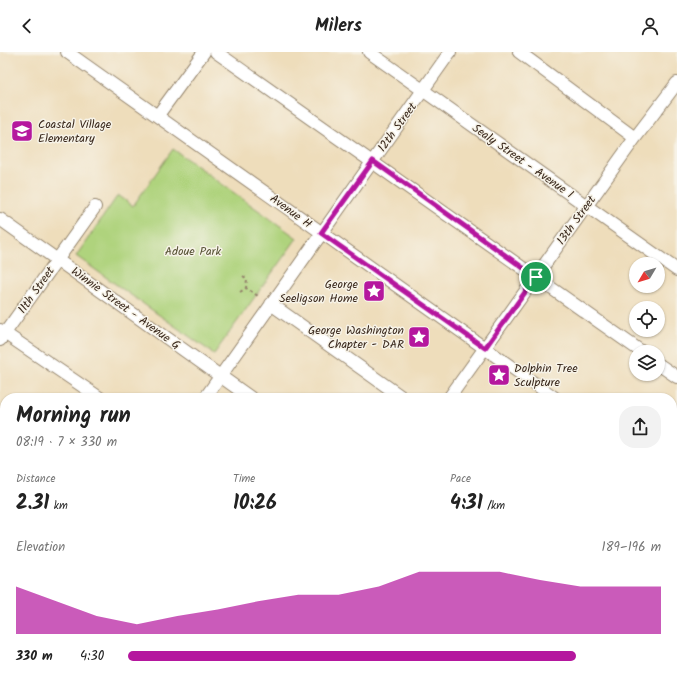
<!DOCTYPE html>
<html lang="en">
<head>
<meta charset="utf-8">
<style>
	body { margin:0; font-family:Kalam,sans-serif; background:#f2f2f2; color:#222; height:100vh; display:flex; flex-direction:column; font-size:15px; white-space:nowrap }
	* { box-sizing:border-box; margin:0 }
	p { font-size:13px; color:#767676 }
	.icon { flex:none; width:22px; height:22px; fill:none; stroke:currentColor; stroke-width:2; stroke-linecap:round; stroke-linejoin:round }
	.map { position:relative; flex:1; overflow:hidden }
	.sheet { position:absolute; left:0px; top:341px; width:677px; height:286px; display:flex; flex-direction:column; background:#fff; border-radius:16px 16px 0 0; box-shadow:0 1px 3px #0004 }
	.sheet>* { flex:none }
	.needle { width:26px; rotate:232deg }
	.buttons { position:absolute; left:629px; top:205px; display:grid; gap:8px }
	.buttons a { display:grid; place-items:center; width:36px; height:36px; border-radius:50%; background:#fff; box-shadow:0 1px 3px #0004; font-size:20px }
	.pin { position:absolute; display:grid; place-items:center; width:34px; height:34px; color:#fff; margin:-17px; border:2px solid #fff; border-radius:50%; box-shadow:0 1px 4px #0007 }
	.round { display:grid; place-items:center; flex:none; width:42px; height:42px; border-radius:16px; background:#f2f2f2 }
	.head { display:flex; align-items:center; justify-content:space-between; height:68px; padding:0 16px }
	h1 { font-size:22px; font-weight:700; line-height:30px }
	.stats { display:grid; grid-template-columns:repeat(3,1fr); gap:6px; height:68px; padding:4px 16px }
	.stats div { display:grid; align-content:center }
	.stats b { font-size:20px; font-weight:700 }
	.stats small { font-size:11px; font-weight:400 }
	.stats p { font-size:11px }
	.chart { height:112px; padding:8px 16px }
	.chart p { display:flex; justify-content:space-between }
	.chart svg { width:100%; height:72px; margin-top:4px; fill:#b5179e; opacity:.7 }
	ul { padding:0 16px; list-style:none; font-size:13px }
	li { display:grid; grid-template-columns:64px 48px 1fr; align-items:center; height:30px }
	li i { height:10px; border-radius:5px; background:#b5179e }
	header { display:flex; justify-content:space-between; align-items:center; height:52px; padding:0 16px; background:#fff; font-size:18px; font-weight:700 }
	.map>svg:first-child { display:block }
	.green { fill:#afd37d; stroke:#757e4e }
	.lines { fill:none; stroke-linecap:round; stroke-linejoin:round }
	.minor-casing { stroke:#94846c; stroke-width:14 }
	.major-casing { stroke:#94846c; stroke-width:16 }
	.path { stroke:#94846c; stroke-width:2; stroke-dasharray:3 3; stroke-linecap:butt }
	.minor { stroke:#fff; stroke-width:12 }
	.major { stroke:#f9bc8a; stroke-width:15 }
	.route-casing { stroke:#fff; stroke-width:8 }
	.route { stroke:#b5179e; stroke-width:5 }
	.labels { text-anchor:middle; stroke-width:3; stroke-linejoin:round; paint-order:stroke }
	.poi-label { font-size:12px; fill:#3b2a1e; stroke:#f7f3e8; text-anchor:start }
	.street-label { font-size:12px; fill:#3b2a1e; stroke:#f7f3e8 }
	.park-label { font-size:12px; fill:#585436; stroke:#f7f3e8 }
</style>
</head>
<body>
<header><svg class="icon" aria-label="back" viewBox="0 0 24 24"><path d="M15 5l-7 7 7 7"/></svg>Milers<svg class="icon" aria-label="person" viewBox="0 0 24 24"><circle cx="12" cy="8" r="4"/><path d="M4 21q1-7 8-7t8 7"/></svg></header>
<div class="map">
<svg width="677" height="627" viewBox="0 0 677 627">
	<rect width="100%" height="100%" fill="#f7f3e8"/>
	<filter id="ink" filterUnits="userSpaceOnUse"><feTurbulence type="fractalNoise" baseFrequency=".025" numOctaves="2"/><feDisplacementMap in="SourceGraphic" scale="8" xChannelSelector="R" yChannelSelector="G"/><feConvolveMatrix kernelMatrix="1 2 1 2 8 2 1 2 1" color-interpolation-filters="sRGB"/></filter>
	<filter id="wash" filterUnits="userSpaceOnUse"><feTurbulence type="fractalNoise" baseFrequency=".012" numOctaves="4" result="noise"/><feDisplacementMap in="SourceGraphic" scale="16" xChannelSelector="R" yChannelSelector="G"/><feGaussianBlur stdDeviation="0.9" result="paint"/><feColorMatrix in="noise" values="0 0 0 0 0 0 0 0 0 0 0 0 0 0 0 0 0 1.4 0 .05"/><feComposite in="paint" operator="in"/></filter>
	<g filter="url(#wash)">
		<rect width="100%" height="100%" fill="#edb"/>
		<!-- green -->
		<path class="green" d="M173,97L297,186L214,302L76,204L118,143L133,154Z"/>
	</g>
	<g filter="url(#ink)">
		<g class="lines">
			<!-- minor casing -->
			<g class="minor-casing">
				<path id="minor" d="M67,0L555,346
					M216,0L642,300
					M369,0L677,218
					M519,0L635,86
					M158,63L204,0
					M0,167L251,346
					M271,252L403,346
					M0,278L100,346
					M0,288L95,155
					M658,312L677,325
					M205,346L450,0
					M449,346L635,86L677,31
					M0,383L5,386
					M672,429L677,433
					M0,488L5,492
					M672,540L677,544
					M0,599L5,603
					M32,622L39,627
					M188,622L195,627
					M338,622L345,627
					M639,622L647,627
					M5,627L9,622
					M249,627L253,622"/>
			</g>
			<!-- major casing -->
			<g class="major-casing">
				<path id="major" d="M672,385L677,378
					M499,627L503,622"/>
			</g>
			<!-- path -->
			<path class="path" d="M243,224L247,227L246,236
				M240,240L246,236L258,244"/>
			<!-- minor -->
			<use href="#minor" class="minor"/>
			<!-- major -->
			<use href="#major" class="major"/>
		</g>
	</g>
	<g class="lines" filter="url(#ink)">
		<!-- route casing -->
		<g class="route-casing">
			<path id="route" d="M373,109L536,225L485,296L321,181Z"/>
		</g>
		<!-- route -->
		<use href="#route" class="route"/>
	</g>
	<!-- icons -->
	<defs>
		<g id="school-square" transform="scale(1.15)"><rect x="-9" y="-9" width="18" height="18" rx="4" fill="#b5179e" stroke="#f7f3e8"/><path d="M0-5L7-2L0 1L-7-2ZM-4 1L0 2.5L4 1V4Q0 6-4 4Z" fill="#fff"/></g>
		<g id="sight-square" transform="scale(1.15)"><rect x="-9" y="-9" width="18" height="18" rx="4" fill="#b5179e" stroke="#f7f3e8"/><path d="M0-6L1.8-2.2L6-1.7L2.9 1.2L3.7 5.4L0 3.3L-3.7 5.4L-2.9 1.2L-6-1.7L-1.8-2.2Z" fill="#fff"/></g>
	</defs>
	<g fill-rule="evenodd">
		<use href="#school-square" x="22" y="79"/>
		<use href="#sight-square" x="374" y="239"/>
		<use href="#sight-square" x="419" y="285"/>
		<use href="#sight-square" x="499" y="323"/>
	</g>
	<g class="labels">
		<!-- poi labels -->
		<g class="poi-label">
			<text x="38" y="76">Coastal Village<tspan x="38" dy="14">Elementary</tspan></text>
			<text x="358" y="236" text-anchor="end">George<tspan x="358" dy="14">Seeligson Home</tspan></text>
			<text x="404" y="282" text-anchor="end">George Washington<tspan x="404" dy="14">Chapter - DAR</tspan></text>
			<text x="514" y="320">Dolphin Tree<tspan x="514" dy="14">Sculpture</tspan></text>
		</g>
		<!-- street labels -->
		<g class="street-label">
			<text transform="translate(397 75) rotate(-54)" y="4">12th Street</text>
			<text transform="translate(523 109) rotate(35)" y="4">Sealy Street - Avenue I</text>
			<text transform="translate(291 159) rotate(36)" y="4">Avenue H</text>
			<text transform="translate(576 168) rotate(-54)" y="4">13th Street</text>
			<text transform="translate(36 238) rotate(-55)" y="4">11th Street</text>
			<text transform="translate(126 256) rotate(36)" y="4">Winnie Street - Avenue G</text>
		</g>
		<!-- park labels -->
		<g class="park-label">
			<text x="193" y="203">Adoue Park</text>
		</g>
	</g>
</svg>
<div class="buttons">
<a><svg class="needle" viewBox="-14 -14 28 28"><path d="M0-13l5 13h-10z" fill="#e53935"/><path d="M0 13l5-13h-10z" fill="#767676"/></svg></a>
<a><svg class="icon" aria-label="locate" viewBox="0 0 24 24"><circle cx="12" cy="12" r="6"/><path d="M12 2v4M12 18v4M2 12h4M18 12h4"/></svg></a>
<a><svg class="icon" aria-label="layers" viewBox="0 0 24 24"><path d="M12 4l9 5-9 5-9-5zM3 14l9 5 9-5"/></svg></a>
</div>
<div class="pin" style="left:536px;top:225px;background:#1e9e55"><svg class="icon" aria-label="arrive" viewBox="0 0 24 24"><path d="M6 21V4h12l-3 4 3 4H6"/></svg></div>
<section class="sheet">
<div class="head"><div><h1>Morning run</h1><p>08:19 · 7 × 330 m</p></div><a class="round"><svg class="icon" aria-label="share" viewBox="0 0 24 24"><path d="M12 15V3M7 8l5-5 5 5M5 13v7h14v-7"/></svg></a></div>
<div class="stats">
<div><p>Distance</p><b>2.31<small> km</small></b></div>
<div><p>Time</p><b>10:26</b></div>
<div><p>Pace</p><b>4:31<small> /km</small></b></div>
</div>
<div class="chart"><p><span>Elevation</span>189–196 m</p>
<svg viewBox="0 0 160 44" preserveAspectRatio="none"><path d="M0 44V15L10 24L20 33L30 38L40 33L50 29L60 24L70 20L80 20L90 15L100 6L110 6L120 6L130 11L140 15L150 15L160 15V44z"/></svg>
</div>
<ul>
<li><b>330 m</b>4:30<i style="width:84%"></i></li>
</ul>
</section>
</div>
</body>
</html>
